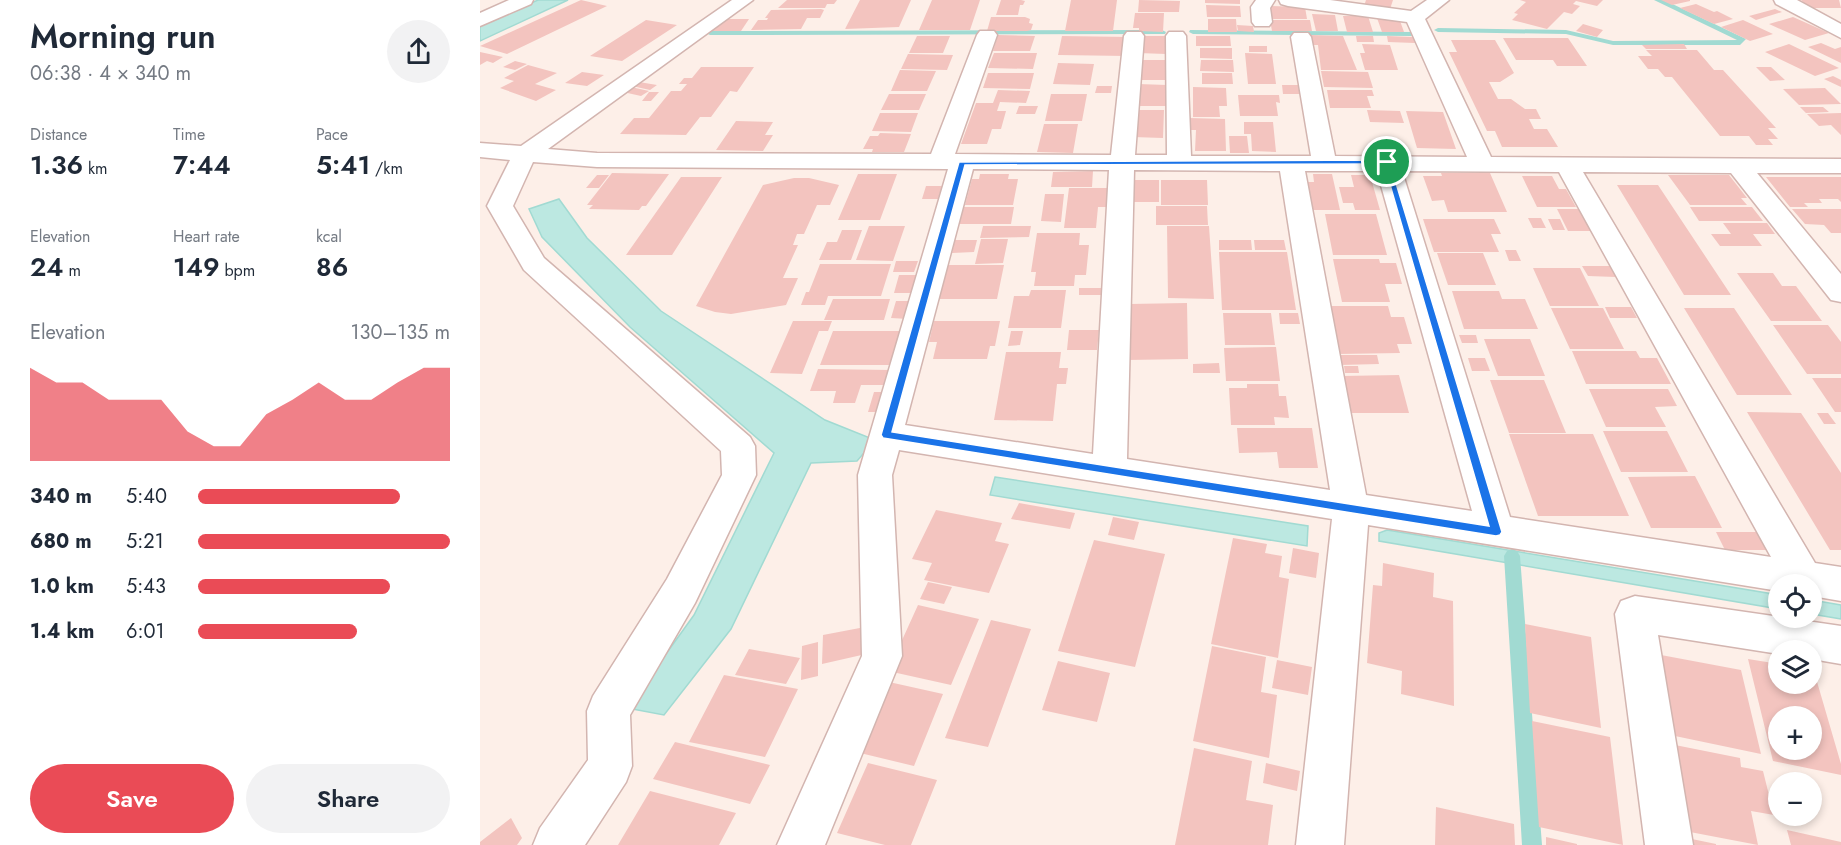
<!DOCTYPE html>
<html lang="en">
<head>
<meta charset="utf-8">
<style>
	body { margin:0; font-family:Jost,sans-serif; background:#f2f2f3; color:#1f2937; height:100vh; display:flex; flex-direction:column; font-size:22px; white-space:nowrap }
	* { box-sizing:border-box; margin:0 }
	p { font-size:20px; color:#747a83 }
	.icon { flex:none; width:33px; height:33px; fill:none; stroke:currentColor; stroke-width:2; stroke-linecap:round; stroke-linejoin:round }
	.map { position:relative; flex:1; overflow:hidden }
	.drawer { display:flex; flex-direction:column; background:#fff; width:480px }
	.drawer>* { flex:none }
	.fabs { position:absolute; left:1288px; top:574px; display:grid; gap:12px }
	.fabs a { display:grid; place-items:center; width:54px; height:54px; border-radius:50%; background:#fff; box-shadow:0 3px 9px #0003; font-size:30px }
	.pin { position:absolute; display:grid; place-items:center; width:51px; height:51px; color:#fff; margin:-26px; border:3px solid #fff; border-radius:50%; box-shadow:0 2px 6px #0007 }
	.round { display:grid; place-items:center; flex:none; width:63px; height:63px; border-radius:32px; background:#f2f2f3 }
	.summary { display:flex; align-items:center; justify-content:space-between; height:102px; padding:0 30px }
	h1 { font-size:33px; font-weight:600; line-height:45px }
	.metrics { display:grid; grid-template-columns:repeat(3,1fr); gap:9px; height:102px; padding:6px 30px }
	.metrics div { display:grid; align-content:center }
	.metrics b { font-size:26px; font-weight:600 }
	.metrics small { font-size:16px; font-weight:400 }
	.metrics p { font-size:16px }
	.chart { height:168px; padding:12px 30px }
	.chart p { display:flex; justify-content:space-between }
	.chart svg { width:100%; height:108px; margin-top:6px; fill:#ea4b56; opacity:.7 }
	.action { display:flex; gap:12px; margin-top:auto; padding:12px 30px }
	.action a { flex:1; height:69px; border-radius:36px; background:#ea4b56; color:#fff; font-size:24px; font-weight:600; line-height:69px; text-align:center }
	.action a+a { background:#f2f2f3; color:#1f2937 }
	ul { padding:0 30px; list-style:none; font-size:20px }
	li { display:grid; grid-template-columns:96px 72px 1fr; align-items:center; height:45px }
	li i { height:15px; border-radius:8px; background:#ea4b56 }
	main { display:flex; flex:1; min-height:0 }
	.map>svg:first-child { display:block }
	.water { fill:#bce8e1; stroke:#a1dad2; stroke-width:1.5 }
	.lines { fill:none; stroke-linecap:round; stroke-linejoin:round }
	.stream { fill:#a1dad2; fill-rule:evenodd }
	.building { fill:#f3c4bf; fill-rule:evenodd }
	.minor-casing { stroke:#d3b5b0; stroke-width:3 }
	.minor { fill:#fff; fill-rule:evenodd }
	.route { fill:#1a73e8; stroke:#fff; stroke-width:1.5; fill-rule:evenodd }
</style>
</head>
<body>
<main>
<section class="drawer">
<div class="summary"><div><h1>Morning run</h1><p>06:38 · 4 × 340 m</p></div><a class="round"><svg class="icon" aria-label="share" viewBox="0 0 24 24"><path d="M12 15V3M7 8l5-5 5 5M5 13v7h14v-7"/></svg></a></div>
<div class="metrics">
<div><p>Distance</p><b>1.36<small> km</small></b></div>
<div><p>Time</p><b>7:44</b></div>
<div><p>Pace</p><b>5:41<small> /km</small></b></div>
</div>
<div class="metrics">
<div><p>Elevation</p><b>24<small> m</small></b></div>
<div><p>Heart rate</p><b>149<small> bpm</small></b></div>
<div><p>kcal</p><b>86</b></div>
</div>
<div class="chart"><p><span>Elevation</span>130–135 m</p>
<svg viewBox="0 0 160 44" preserveAspectRatio="none"><path d="M0 44V6L10 12L20 12L30 19L40 19L50 19L60 32L70 38L80 38L90 25L100 19L110 12L120 19L130 19L140 12L150 6L160 6V44z"/></svg>
</div>
<ul>
<li><b>340 m</b>5:40<i style="width:80%"></i></li>
<li><b>680 m</b>5:21<i style="width:100%"></i></li>
<li><b>1.0 km</b>5:43<i style="width:76%"></i></li>
<li><b>1.4 km</b>6:01<i style="width:63%"></i></li>
</ul>
<div class="action"><a>Save</a><a>Share</a></div>
</section>
<div class="map">
<svg width="1361" height="845" viewBox="0 0 1361 845">
	<rect width="100%" height="100%" fill="#fdefe8"/>
	<!-- water -->
	<path class="water" d="M58,0H88L0,41V26Z
		M79,199L107,238L181,311L345,420L395,440L377,461L331,463L251,629L184,715L147,708L214,615L294,453L150,327L62,237L49,209Z
		M515,477L828,526L827,546L510,495Z
		M907,530L1299,595V609L899,541V533Z
		M1332,600L1361,605V619L1332,614Z"/>
	<g class="lines">
		<!-- stream -->
		<path class="stream" d="M1174,0H1184L1266,39L1260,45H1133L1086,34L958,32L954,30L958,28L1086,30L1133,41L1257,40Z
			M682,30L686,32L685,34L230,35L226,33L230,31Z
			M710,30L931,32L935,34L931,36L713,34L709,32Z
			M1032,549L1037,551L1040,556L1062,845H1042L1024,556L1027,551Z"/>
	</g>
	<!-- building -->
	<path class="building" d="M101,0L127,6L27,54L0,46Z
		M307,0H357L354,4H347L345,8H298Z
		M380,0H431L419,27L365,29Z
		M452,0H500L490,30H439Z
		M521,0H541L545,1L543,5H540L538,15H516Z
		M591,0H637L633,31H585Z
		M659,0L700,1L699,12H658Z
		M725,0H760V4L725,3Z
		M886,0H913L910,9L884,6Z
		M1040,0H1123L1117,6L1096,1L1093,4L1100,6L1092,14L1084,12L1067,29L1032,20L1038,14L1034,13L1046,2Z
		M1181,0H1210V1L1192,5Z
		M1321,0H1359L1361,8H1330Z
		M1216,4L1234,12L1237,11L1253,19L1234,24L1200,8Z
		M726,5L760,6L761,17H727Z
		M789,6L825,7L827,19H790Z
		M341,9L344,10L340,18H327L321,29L271,30L278,20H287L288,18H285L291,10Z
		M1295,9L1302,12L1276,20L1269,16Z
		M655,13H684L683,32L659,31V28H653Z
		M832,14L855,15L858,31H836Z
		M863,16H888L893,32H867Z
		M511,17H545L550,19L549,23L553,24L551,30L547,31H507Z
		M1313,17L1349,33L1325,40L1289,24Z
		M897,18H919L924,32H902Z
		M246,19H269L261,31H228Z
		M728,19H756L757,32H728Z
		M166,20L197,25L142,61L110,56Z
		M790,20H830L832,31H792Z
		M1263,20L1293,34L1270,41L1241,27Z
		M1103,24L1123,30L1117,37L1096,31Z
		M757,25L773,26L774,32L758,31Z
		M518,35L555,36L550,51H513Z
		M831,35L863,36L877,70H841L838,45H833Z
		M437,36H470L463,53H429Z
		M582,36L649,37L647,56L578,55Z
		M660,36H687L686,54L658,53Z
		M716,36H750L751,46H716Z
		M876,36H893L894,42H877Z
		M907,36L933,37L935,43L908,42Z
		M1023,38H1088L1107,66H1077L1073,60H1036Z
		M971,40H1015L1034,73L1020,82H1009L1018,99H1031L1045,109H1056L1061,119H1049L1054,129H1067L1078,147H1022L1015,131H1007L969,52H977Z
		M1341,43L1355,49L1361,47V63L1328,47Z
		M882,44L910,45L918,70H885L880,53H885Z
		M1204,44L1207,49H1166L1162,45Z
		M1309,44L1359,68L1335,76L1285,52Z
		M769,46H787V52H769Z
		M720,48H752V59L720,58Z
		M1166,50H1217L1234,70H1243L1296,128H1288L1298,139H1288L1293,145H1276L1269,136H1240L1192,77H1185L1178,69H1168L1158,56H1172Z
		M0,52L23,57L13,63L7,61L0,65Z
		M514,53H557L553,69L508,68Z
		M765,53L792,54L796,84H768Z
		M428,54L473,55L467,70L421,69Z
		M660,60H686L685,80H657Z
		M721,60H753L754,72L720,71Z
		M35,61L47,64L35,70L23,67Z
		M578,63L614,64L610,85L573,84Z
		M48,65L77,73L55,84L76,90L56,101L20,88L34,81L24,78Z
		M221,67H274L257,92L250,91L231,117H220L206,135L140,134L154,118H169L191,91H201L207,84H199L204,78H212Z
		M1276,67H1291L1305,80L1290,81Z
		M420,70L456,71L447,91H411Z
		M841,71L888,72L893,88L844,87Z
		M102,72L124,75L107,86L85,83Z
		M508,73H554L550,89L503,88Z
		M722,73H752L753,84H722Z
		M1353,76L1361,80V87L1344,79Z
		M159,82L177,85L170,90L152,86Z
		M658,84L687,85L686,106H655Z
		M802,85H818L820,94H803Z
		M617,86H632L631,93H615Z
		M151,87L169,91L161,96L143,92Z
		M713,87L746,88L747,106H739L740,117H713Z
		M1345,88L1361,104L1319,105L1303,89Z
		M518,90L550,91L546,103L520,102L517,111H526L521,129H512L507,144H481L496,103H513Z
		M847,90H892L894,96H887L891,108H850Z
		M169,92H179L171,101H162Z
		M409,94H446L439,110H401Z
		M571,94H607L602,121H565Z
		M758,95H799L800,103L796,102L798,116H760Z
		M539,106H558L555,114H536Z
		M1320,107H1343L1349,112L1326,113Z
		M655,110H684L683,138L653,137Z
		M887,110L920,111L924,123L890,122Z
		M926,111L963,112L976,149L937,148Z
		M400,113H438L431,132L392,131Z
		M1361,113V135L1351,125L1339,126L1327,114Z
		M709,118L745,119L746,151H715L716,130H709Z
		M256,121L293,122L285,135H293L283,151L236,150Z
		M764,122H793L796,152L772,151L771,134H764Z
		M564,124H598L593,153L557,152Z
		M400,133L431,134L424,152H392L393,149H383L390,136H398Z
		M749,136H767L769,153H750Z
		M613,171L612,187H571L573,172Z
		M132,173L189,174L166,206H162L159,210L109,209L113,205H107Z
		M961,173H1010L1027,212H968L964,200L952,201L943,176H962Z
		M378,174H417L400,220H358Z
		M500,174H529L528,179H538L533,205H485L492,179H499Z
		M833,174H852L860,210H833L827,182H834Z
		M117,175H129L119,188H106Z
		M871,175H890L900,210H875L873,203H863L859,187H874Z
		M1188,175H1249L1267,198H1261L1267,205H1210Z
		M1042,176H1072L1079,189H1086L1096,207H1057Z
		M201,177H242L192,255H146Z
		M1286,177H1361V202L1358,199H1339L1342,203H1324L1328,207H1310Z
		M314,178H329L359,185L350,205H337L324,234H317L313,245H318L303,278H318L306,305L251,314L235,312L216,306L283,185Z
		M653,180H679V202H652Z
		M681,180H727L728,205H681Z
		M1137,185H1178L1251,295H1204Z
		M446,186H462L458,199H442Z
		M589,188H628L627,207H618L616,228H584Z
		M565,194H584L581,222L561,221Z
		M676,206H727L728,225H676Z
		M484,207H534L531,224H479Z
		M1210,207H1272L1283,221H1219Z
		M1077,209H1100L1112,231H1088Z
		M1312,209H1361V233H1351L1344,225L1325,224Z
		M845,214H896L907,255H853Z
		M1048,218H1061L1066,228H1053Z
		M943,219H1014L1021,234H1011L1019,252H954Z
		M1068,219H1080L1085,230H1073Z
		M1243,223H1287L1295,234H1273L1282,246H1240L1231,234H1251Z
		M389,226H425L413,261L376,260Z
		M503,226H551L549,237L500,238Z
		M687,226H729L734,299L688,298Z
		M362,230H382L371,260H339L347,242H357Z
		M557,233H600L599,245H609L606,275H595L594,286H554L556,272H551Z
		M501,239H528L523,263L495,264Z
		M475,240H497L494,252L472,253Z
		M739,240H771L772,250H739Z
		M774,240H804L806,250H775Z
		M1025,250H1036L1041,261H1029Z
		M739,252H807L816,310H742Z
		M957,253H1003L1016,285H968Z
		M853,259H899L900,263H916L922,284H905L910,302H862Z
		M416,261H438L434,272H413Z
		M340,264H411L401,296H348L345,305H321L326,292H329Z
		M467,265H524L517,299H458Z
		M1102,266H1130L1136,277L1108,276Z
		M1053,268H1100L1119,306H1070Z
		M1257,273H1293L1302,286H1316L1342,321H1291Z
		M419,275H441L436,293H414Z
		M599,288H622V295H599Z
		M551,290H586L581,328H528L534,296H549Z
		M972,291H1019L1022,299H1045L1058,329H984Z
		M353,299H410L404,320H344Z
		M416,301H433L428,319L411,318Z
		M707,303L708,359L647,360L649,304Z
		M848,306H908L911,317H924L932,344H917L920,353L858,354Z
		M1125,307H1151L1157,318H1130Z
		M1071,308H1123L1144,349H1090Z
		M1204,308H1254L1312,395H1257Z
		M743,313H791L795,345H745Z
		M799,313H818L820,324H800Z
		M313,321H352L348,331H339L322,374L290,373Z
		M454,321H520L515,346H510L507,359H453L457,342H449Z
		M1293,325H1348L1361,342V374H1327Z
		M589,330H619L617,350H587Z
		M353,331H422L412,365H340Z
		M531,331H543L540,345L528,346Z
		M979,335H996L998,343H982Z
		M1004,339H1050L1065,376H1018Z
		M796,347L800,381H746L744,348Z
		M1092,351H1156L1160,358H1177L1191,384H1106Z
		M526,352H581L579,368H588L586,384H577L573,421L514,420Z
		M859,355H897L899,364L860,365Z
		M988,358H1005L1010,371H992Z
		M739,363L740,373H713V364Z
		M864,366H878L879,373H865Z
		M338,369L411,370L406,385H381L375,403H353L356,391H330Z
		M919,375L929,413H869L862,376Z
		M1332,378H1361V412H1355Z
		M1010,380H1064L1086,433H1029Z
		M767,384H798L799,396H806L809,418L794,417L795,425H751L749,388H767Z
		M1109,389H1188L1197,406L1175,407L1186,427H1126Z
		M394,392H404L398,412H388Z
		M1267,412L1321,413L1361,473V550H1350Z
		M1337,413H1348L1356,424H1344Z
		M757,428H832L838,468H799L797,452L759,453Z
		M1123,431H1187L1208,472H1141Z
		M1029,434H1113L1149,516H1058Z
		M1215,476L1242,528H1171L1148,477Z
		M539,503L595,513L590,529L531,519Z
		M456,510L522,523L515,541L529,544L509,593L444,580L452,563L432,559Z
		M633,517L659,522L654,540L628,535Z
		M1236,532H1277L1287,550H1245Z
		M753,538L787,544L785,553L802,556L799,577L809,579L798,658L731,644Z
		M614,540L685,554L655,667L578,651Z
		M813,548L839,553L836,578L809,573Z
		M903,563L954,573L953,597L973,601L974,706L921,694L922,671L887,663L893,585L902,586Z
		M448,582L472,587L464,604L440,599Z
		M438,605L499,619L471,685L408,671Z
		M511,620L551,629L508,747L465,738Z
		M1045,624L1111,637L1121,728L1050,713Z
		M385,627L386,654L342,664L343,635Z
		M338,642V676L321,680L322,646Z
		M732,646L786,657L781,692L797,695L789,758L713,741Z
		M269,649L320,658L306,684L255,675Z
		M1181,655L1261,670L1281,754L1195,736Z
		M1268,659L1299,664V684H1332L1333,668L1361,764V775L1293,761ZM1299,717H1332V750H1299Z
		M797,660L832,667L828,695L792,688Z
		M578,661L630,673L617,722L562,710Z
		M244,675L318,689L285,757L209,742Z
		M409,682L463,694L434,766L376,752Z
		M1052,721L1130,737L1143,845L1059,827Z
		M195,742L290,765L270,804L173,779Z
		M1195,745L1260,758L1261,767L1283,771L1294,815L1271,811L1278,845L1210,832Z
		M714,748L772,761L766,800L793,805L788,845H695Z
		M388,763L457,780L431,845H405L357,833Z
		M786,763L820,771L817,791L783,783Z
		M170,791L256,813L239,845H138Z
		M956,807L1034,824L1035,845H955Z
		M31,818L42,838L37,845H0V842Z
		M1307,830L1361,842V845H1311Z
		M1066,837L1097,844V845H1066Z
		M1207,838L1236,844V845H1209Z"/>
	<g class="lines">
		<!-- minor casing -->
		<g class="minor-casing">
			<path id="minor" d="M29,0H53L51,4L0,26V13Z
				M252,0H273L68,149L117,153L451,154L497,35L500,31H514L517,35L475,154L631,155L644,36L647,32H661L664,36L655,155H687L686,36L689,32H703L706,36L711,156H831L811,37L814,33H828L831,37L855,156L987,157L927,22L808,6L801,4L799,0H850L931,11L947,0H969L945,19L1011,157L1361,159V173H1277L1361,274V302L1351,300L1251,173L1103,172L1335,563L1361,567V601L1332,596V585H1299V591L888,525L864,845H816L852,519L419,450L412,475L422,656L345,845H297L382,656L378,475L468,169L117,167L53,162L33,206L64,258L270,437L275,446L276,475L215,603L150,715L152,766L146,782L105,845H53L60,828L108,760L107,711L113,696L187,579L242,475L241,451L44,270L7,206L30,160L0,157V143L41,146ZM493,169L629,170L613,454L425,425ZM654,170L800,171L850,490L647,459ZM825,171H897L992,511L886,495ZM922,171L1079,172L1291,557L1030,517Z
				M776,0H795L790,8L792,22L789,26H775L772,22L771,7Z
				M1294,0H1317L1361,24V38L1296,4Z
				M1155,596L1361,626V664L1332,659V651H1299V654L1178,635L1213,845H1165L1135,614L1141,601Z"/>
		</g>
		<!-- minor -->
		<use href="#minor" class="minor"/>
	</g>
	<!-- route -->
	<path class="route" d="M909,160L1022,532L1020,535L1016,536L403,438L401,435L479,162ZM904,164L1009,526L412,432L485,165Z"/>
</svg>
<div class="fabs">
<a><svg class="icon" aria-label="locate" viewBox="0 0 24 24"><circle cx="12" cy="12" r="6"/><path d="M12 2v4M12 18v4M2 12h4M18 12h4"/></svg></a>
<a><svg class="icon" aria-label="layers" viewBox="0 0 24 24"><path d="M12 4l9 5-9 5-9-5zM3 14l9 5 9-5"/></svg></a>
<a>+</a>
<a>−</a>
</div>
<div class="pin" style="left:907px;top:162px;background:#1e9e55"><svg class="icon" aria-label="arrive" viewBox="0 0 24 24"><path d="M6 21V4h12l-3 4 3 4H6"/></svg></div>
</div>
</main>
</body>
</html>
